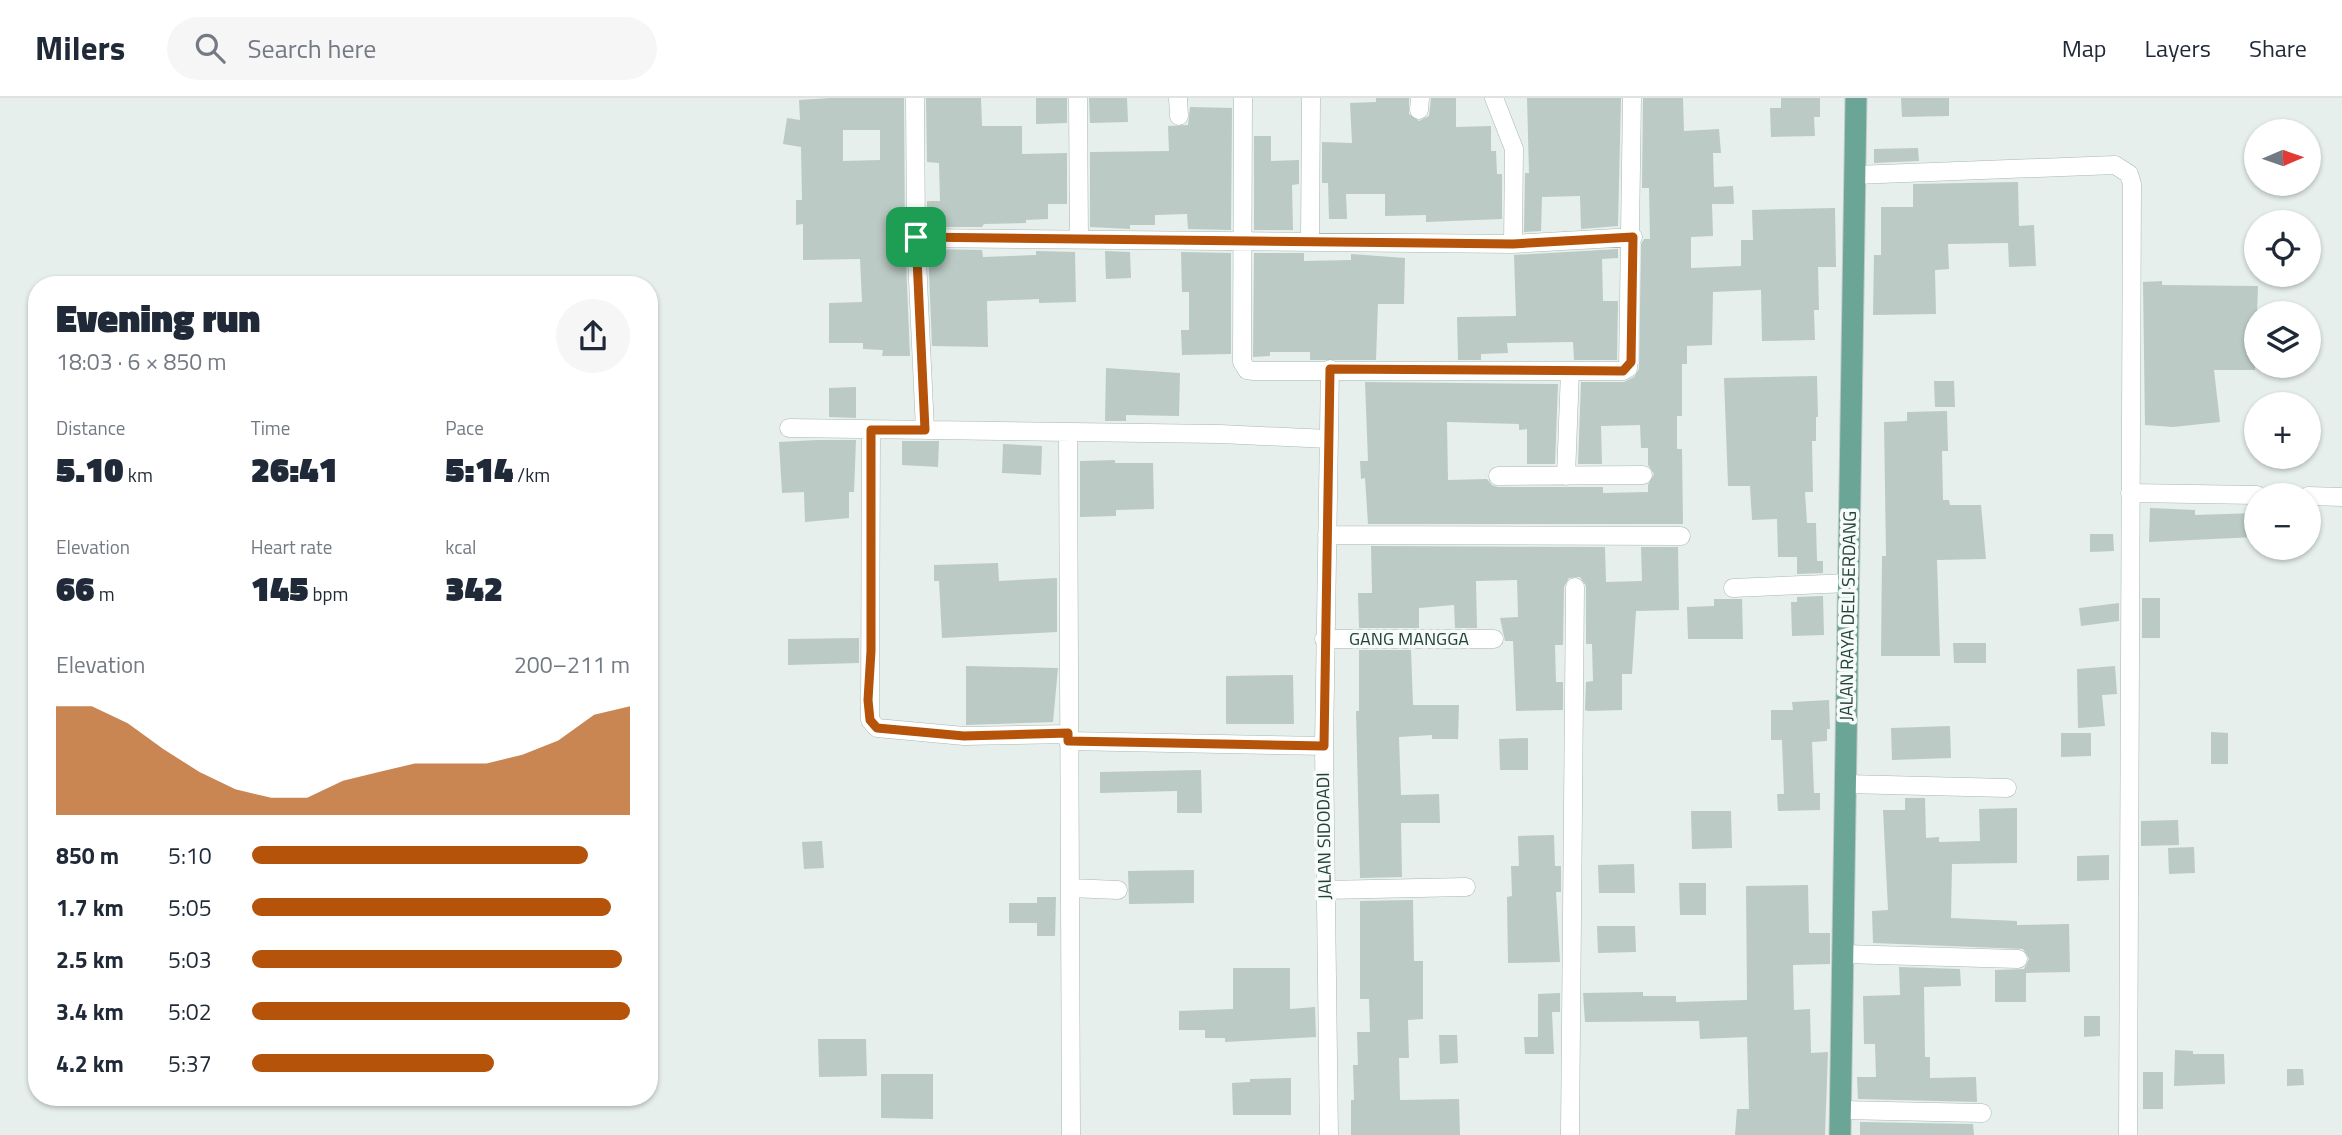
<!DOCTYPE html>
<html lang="en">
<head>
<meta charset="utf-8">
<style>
	body { margin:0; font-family:"Titillium Web",sans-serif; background:#f6f6f7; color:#1f2937; height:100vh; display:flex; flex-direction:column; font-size:26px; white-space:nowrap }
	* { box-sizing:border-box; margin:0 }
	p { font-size:23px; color:#747a83 }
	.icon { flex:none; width:38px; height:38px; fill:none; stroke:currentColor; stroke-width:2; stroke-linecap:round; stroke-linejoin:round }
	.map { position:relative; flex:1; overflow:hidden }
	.side { position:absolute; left:28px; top:178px; width:630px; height:830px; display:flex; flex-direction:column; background:#fff; border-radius:28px; box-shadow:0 2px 5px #0004 }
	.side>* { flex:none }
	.needle { width:46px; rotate:88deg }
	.fabs { position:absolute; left:2244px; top:21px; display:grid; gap:14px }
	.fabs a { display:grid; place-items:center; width:77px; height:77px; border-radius:50%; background:#fff; box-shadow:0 2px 5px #0004; font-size:35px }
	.pin { position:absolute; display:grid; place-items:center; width:60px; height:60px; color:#fff; margin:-30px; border-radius:14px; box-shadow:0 4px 10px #0006 }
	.round { display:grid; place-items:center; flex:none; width:74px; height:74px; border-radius:37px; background:#f6f6f7 }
	.summary { display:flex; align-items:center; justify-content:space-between; height:119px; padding:0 28px }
	h1 { font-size:38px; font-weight:800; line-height:52px }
	.metrics { display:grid; grid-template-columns:repeat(3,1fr); gap:10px; height:119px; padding:7px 28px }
	.metrics div { display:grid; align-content:center }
	.metrics b { font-size:35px; font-weight:800 }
	.metrics small { font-size:19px; font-weight:400 }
	.metrics p { font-size:19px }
	.chart { height:196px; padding:14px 28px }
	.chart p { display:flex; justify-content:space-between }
	.chart svg { width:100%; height:126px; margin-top:7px; fill:#b45309; opacity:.7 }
	ul { padding:0 28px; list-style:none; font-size:23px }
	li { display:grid; grid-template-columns:112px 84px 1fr; align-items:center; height:52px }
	li i { height:18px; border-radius:9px; background:#b45309 }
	header { display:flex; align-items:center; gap:42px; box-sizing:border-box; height:98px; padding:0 35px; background:#fff; border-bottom:2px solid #e0e1e3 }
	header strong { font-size:33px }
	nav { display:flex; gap:38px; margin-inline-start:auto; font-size:24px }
	.search { width:490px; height:63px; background:#f6f6f7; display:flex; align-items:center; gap:18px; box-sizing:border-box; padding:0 24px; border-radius:38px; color:#747a83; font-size:26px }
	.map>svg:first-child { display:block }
	.building { fill:#bbcac4; fill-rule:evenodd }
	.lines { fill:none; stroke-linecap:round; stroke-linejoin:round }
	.minor-casing { stroke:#a8b8b2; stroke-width:19 }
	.primary-casing { stroke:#c2cac8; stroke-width:23 }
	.minor { stroke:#fff; stroke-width:18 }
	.primary { stroke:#6aa596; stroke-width:21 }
	.route-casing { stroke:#fff; stroke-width:14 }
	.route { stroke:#b45309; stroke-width:9 }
	.labels { text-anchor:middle; stroke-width:7; stroke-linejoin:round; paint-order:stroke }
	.street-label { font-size:18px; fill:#24423a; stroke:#f7fbf9 }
</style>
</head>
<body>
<header>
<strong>Milers</strong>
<div class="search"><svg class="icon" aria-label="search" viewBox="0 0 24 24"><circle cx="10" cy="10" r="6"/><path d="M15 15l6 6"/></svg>Search here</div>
<nav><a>Map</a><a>Layers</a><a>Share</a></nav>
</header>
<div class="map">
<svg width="2342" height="1037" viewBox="0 0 2342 1037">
	<rect width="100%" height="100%" fill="#e6efeb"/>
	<!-- building -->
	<path class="building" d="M830,0H904L905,140L910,258H882L883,252L863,251V245H829V205L862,204L860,161L803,162V126L796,127V102H802L801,49L783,46L787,20L800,22L799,2ZM843,32H880V62L843,63Z
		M926,0H981L982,28H1022V56L1067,55V106H1048V121L1026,122V125L984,126L982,129H927V103H940L939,65L927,64Z
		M1036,0H1067V25L1036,26Z
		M1089,0H1127L1128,24L1090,25Z
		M1376,0H1409V16L1419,23L1429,18L1431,0H1456V29L1491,28V53H1496L1497,76H1502V121L1426,124V117L1385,118V96H1346L1347,121H1329L1328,85H1322V44L1352,45L1350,5L1376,4Z
		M1527,0H1621L1618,128L1581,131L1580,98L1542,99L1541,133L1524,134L1525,75H1529Z
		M1643,0H1683L1684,33L1719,31L1721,55H1713L1714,89L1733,88L1734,106H1712L1713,138L1691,139V170L1741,168V142H1753L1752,112L1835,110L1836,169H1818L1819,212H1814L1815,242L1762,243L1761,192L1713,194L1712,247L1687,248V266H1682V318H1677V351H1682L1683,426H1368L1365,380L1361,381L1360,363H1368L1365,284L1558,286L1555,366H1527V331L1519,332V326L1447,324L1448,382L1487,381L1492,387L1498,389H1603V395L1648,394V387L1654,376L1648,367V350H1641L1640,327L1601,328L1602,366H1578L1581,284H1624L1634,279L1639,271L1641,146L1644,141H1650L1649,90H1642Z
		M1781,0H1820V19H1814L1815,38L1771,39L1770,10H1781Z
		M1901,0H1949V18L1902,19Z
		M1190,9L1232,10L1231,132L1188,131L1187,116L1155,117V127H1130V131L1090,129V54L1169,53L1168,28L1188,27Z
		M1254,38H1271V63L1299,62V86L1292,87L1293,132H1254Z
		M1918,50L1919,63L1874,65V51Z
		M2018,84L2019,128L2034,127L2036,168L2009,169L2008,145L1948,146L1949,171L1935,172L1936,216L1873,217L1874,157H1881V109H1913V86Z
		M928,151L982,152L983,159L1036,157V153L1075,154L1076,204L1039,205V201L987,203L988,249L932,248Z
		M1618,151V160L1602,161L1603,203H1618L1617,262H1574L1573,244L1507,245L1508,255L1481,256V262H1458L1457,219L1516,218L1514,157Z
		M1105,153L1130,154L1131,180L1106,181Z
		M1181,154L1231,155V256L1182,257L1181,232H1189V194H1182Z
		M1254,155H1304V163L1351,162V156L1405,160L1404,206H1378L1376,262H1310V254H1270V258L1253,259Z
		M2162,183V187L2258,188L2255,272H2214L2220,324L2173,329L2145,327L2143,184Z
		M1106,270L1180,275L1179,318L1126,317V323H1105Z
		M1817,278L1818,319H1816V343H1812L1813,394H1805L1807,425H1816L1817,463H1823V475L1797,476V459H1778L1777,421L1752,422L1750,388H1728L1724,280Z
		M1934,283H1954L1955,309H1935Z
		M856,289V320L829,319V290Z
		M1947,313L1948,353H1942L1943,402H1949L1950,407H1981L1986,461L1937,462L1940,558H1881L1882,458H1886L1884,324L1907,323V314Z
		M817,342H856L854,394H849V420L805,424L804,394L782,395L779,344Z
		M902,343H939L938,369L902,367Z
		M1003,346L1042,348L1041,377L1002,375Z
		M1115,362V365H1153L1154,411L1116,412V418L1080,419V363Z
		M2150,410L2195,412V417L2256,415V439L2149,444Z
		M2090,436H2113L2114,453L2090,454Z
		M1371,448L1605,449L1606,484L1642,483L1641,449H1678L1679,512L1636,513L1632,576H1622V612L1588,613L1585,612L1586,584L1593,583L1592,546H1586V488L1580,479L1569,480L1564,489L1563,547H1555L1556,584H1563V612L1516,613L1513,543H1505L1500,520L1518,519L1517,482L1476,483L1477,530H1455L1454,507L1419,510V530H1359L1358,495H1372Z
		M998,465L999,483L1057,480V534L942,540L939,483H934V467Z
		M1823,498L1824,537L1792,538L1791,504H1797V499Z
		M2142,500H2160V540H2142Z
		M1714,501H1742L1743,541H1688L1687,509L1714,508Z
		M2119,505V523L2081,528L2079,510Z
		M859,540V565L788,567V541Z
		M1953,545H1986V565H1954Z
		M1359,552H1411L1413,607H1459L1458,641H1432V637L1399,639L1401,697L1439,696L1440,725H1401L1402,779L1360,780L1356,613H1359Z
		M966,568L1058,570L1053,624L966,627Z
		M2115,568L2117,596L2102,597L2105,628L2078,630L2077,571Z
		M1293,577L1294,626H1226V578Z
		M1829,602L1830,631H1827V643L1812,644L1814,695H1820V712L1778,713L1777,696H1784L1782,642H1771V612H1793L1792,604Z
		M1950,628L1951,660L1892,662L1891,630Z
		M2211,634L2228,635V666H2211Z
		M2061,635H2091V658L2061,659Z
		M1528,640V672H1500L1499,641Z
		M1201,672L1202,715H1177V693L1100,695V674Z
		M1905,700H1925L1926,740L1939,739V744L1980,743L1979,711L2017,710V765L1952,766L1951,820L2017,823V827L2069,826L2070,874L2026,875V904H1995V872L2024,871L2029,861L2023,851L1873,845L1872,813L1888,812L1883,712H1905Z
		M1691,713H1731L1732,750L1692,751Z
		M2178,722L2179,747L2141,748V723Z
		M1554,737L1555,768H1561V794H1556L1560,864L1508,865L1507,799L1512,798L1511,768H1519L1518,738Z
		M822,743L824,770L804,771L802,744Z
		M2194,749L2195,775L2169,776L2168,750Z
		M2109,757V782L2077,783V758Z
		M1634,766L1635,795H1599L1598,767Z
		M1194,772V805L1129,806L1128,773Z
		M1679,785H1706V817H1680Z
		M1808,787L1809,835H1830V866L1793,867L1794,912L1810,911L1811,955L1828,954L1825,1037H1735L1737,1011H1749L1747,939L1700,941L1699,923L1585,924L1583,895L1643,894V898H1676V904L1747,902L1746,788Z
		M1037,799H1056L1055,838H1037V825H1009V805H1037Z
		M1413,802L1414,863H1423V921L1408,922L1409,960H1399L1400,1002L1459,1001L1460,1037H1351V1002H1354L1353,967H1358L1357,934H1370L1369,901H1360V803Z
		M1597,828H1635L1636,854L1598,855Z
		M1899,869L1960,871L1961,888L1924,889L1925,959H1930V980L1976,979L1977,1004L1858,1001L1857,979H1876L1875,946H1864L1863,898L1900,897Z
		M1233,870H1290V911L1315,909L1316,939L1225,944V940H1205V932H1179V913L1233,911Z
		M1560,895V914H1552L1554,956H1525L1524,939H1538V896Z
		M2084,918H2100V938L2084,939Z
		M1439,937H1457L1458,965L1440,966Z
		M818,941H866L867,978L819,979Z
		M2175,952L2193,953V956H2224L2225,986L2174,988Z
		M2287,971H2303L2304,987L2287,988Z
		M2143,974H2163V1011H2143Z
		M881,976H933V1021L881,1020Z
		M1291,980V1017H1233L1232,985L1250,984V981Z
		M1860,1024L1973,1026L1974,1037H1860Z"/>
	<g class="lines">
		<!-- minor casing -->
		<g class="minor-casing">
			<path id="minor" d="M915,0L916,140L925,332
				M1078,0L1079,141
				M1178,0L1179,18
				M1243,0L1242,264L1247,272L1254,273H1623L1628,270L1632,0
				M1494,0L1514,51L1513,146
				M1419,12L1420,0
				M1855,77L2115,67L2129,76L2132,86L2128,1037
				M916,140L1513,146L1633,139
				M1310,144L1311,0
				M789,330L1220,336L1329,341
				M871,332L870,622L877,630L964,638L1068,636
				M1068,334L1071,1037
				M1498,378L1643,377
				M1566,378L1570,273
				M2130,395L2257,397
				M2308,398L2342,399
				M1327,437L1681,438
				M1733,490L1849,485
				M1324,541H1494
				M1068,643L1324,648
				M1846,686L2007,690
				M1070,790L1118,792
				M1325,792L1466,789
				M1843,856L2018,861
				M1841,1012L1982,1015
				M1329,1037L1324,648L1330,271
				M1570,1037L1575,489"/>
		</g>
		<!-- primary casing -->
		<g class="primary-casing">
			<path id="primary" d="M1840,1037L1856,0"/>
		</g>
		<!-- minor -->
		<use href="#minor" class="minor"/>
		<!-- primary -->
		<use href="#primary" class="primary"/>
	</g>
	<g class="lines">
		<!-- route casing -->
		<g class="route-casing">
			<path id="route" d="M916,139L1513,146L1633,139L1631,264L1623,273L1330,271L1324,648L1068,643V635L964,638L877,630L870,622L868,602L871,553V332H925Z"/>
		</g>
		<!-- route -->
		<use href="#route" class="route"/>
	</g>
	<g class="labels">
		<!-- street labels -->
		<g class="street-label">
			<text transform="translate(1848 518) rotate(-89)" y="6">JALAN RAYA DELI SERDANG</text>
			<text x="1409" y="547">GANG MANGGA</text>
			<text transform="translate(1324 738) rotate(-91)" y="6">JALAN SIDODADI</text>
		</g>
	</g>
</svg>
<div class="fabs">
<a><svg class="needle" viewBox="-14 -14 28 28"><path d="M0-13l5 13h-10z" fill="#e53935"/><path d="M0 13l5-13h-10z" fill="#747a83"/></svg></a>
<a><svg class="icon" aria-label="locate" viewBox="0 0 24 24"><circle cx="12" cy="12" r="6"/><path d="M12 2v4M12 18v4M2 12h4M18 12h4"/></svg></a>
<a><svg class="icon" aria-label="layers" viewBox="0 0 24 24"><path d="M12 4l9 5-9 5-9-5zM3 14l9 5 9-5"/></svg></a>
<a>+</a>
<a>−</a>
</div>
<div class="pin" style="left:916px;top:139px;background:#1e9e55"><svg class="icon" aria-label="arrive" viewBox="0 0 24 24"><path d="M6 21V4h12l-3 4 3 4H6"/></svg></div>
<section class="side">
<div class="summary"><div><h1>Evening run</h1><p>18:03 · 6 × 850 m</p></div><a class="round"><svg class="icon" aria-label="share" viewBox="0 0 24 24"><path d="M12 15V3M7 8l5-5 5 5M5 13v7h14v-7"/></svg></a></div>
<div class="metrics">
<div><p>Distance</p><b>5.10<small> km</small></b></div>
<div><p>Time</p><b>26:41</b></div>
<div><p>Pace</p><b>5:14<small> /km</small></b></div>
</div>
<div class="metrics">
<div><p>Elevation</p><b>66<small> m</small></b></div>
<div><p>Heart rate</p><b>145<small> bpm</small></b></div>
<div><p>kcal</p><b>342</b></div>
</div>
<div class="chart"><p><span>Elevation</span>200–211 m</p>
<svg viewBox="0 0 160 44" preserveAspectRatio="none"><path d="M0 44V6L10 6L20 12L30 21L40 29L50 35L60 38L70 38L80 32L90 29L100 26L110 26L120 26L130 23L140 18L150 9L160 6V44z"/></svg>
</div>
<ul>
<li><b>850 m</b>5:10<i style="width:89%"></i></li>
<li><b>1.7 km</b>5:05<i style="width:95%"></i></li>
<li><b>2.5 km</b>5:03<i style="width:98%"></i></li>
<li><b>3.4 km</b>5:02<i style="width:100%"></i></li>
<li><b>4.2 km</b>5:37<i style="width:64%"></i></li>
</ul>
</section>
</div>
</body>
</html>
